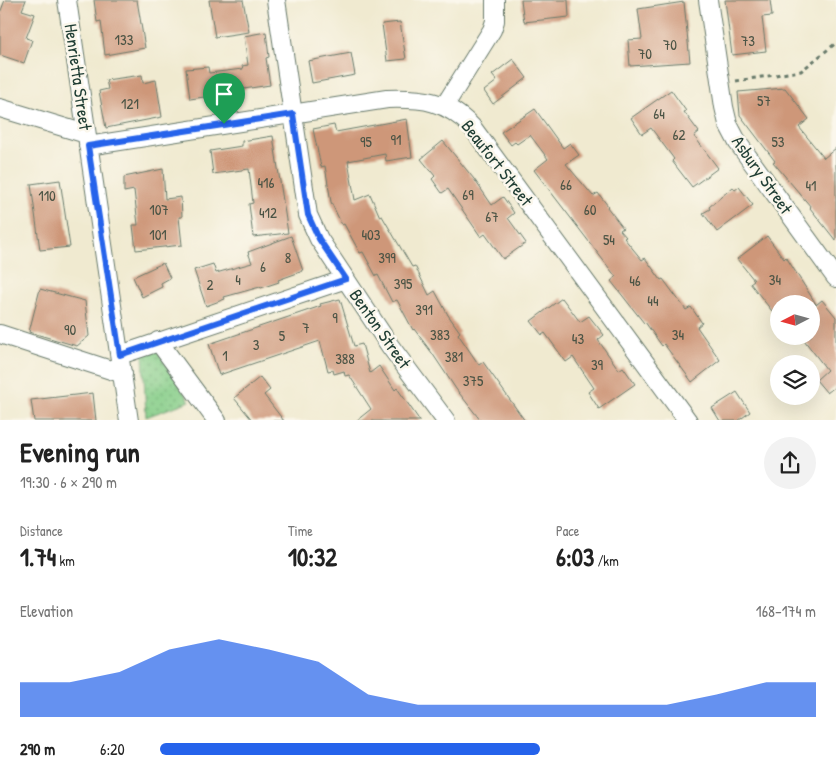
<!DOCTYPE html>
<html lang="en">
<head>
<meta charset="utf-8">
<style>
	body { margin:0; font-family:"Patrick Hand",sans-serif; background:#f2f2f2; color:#222; height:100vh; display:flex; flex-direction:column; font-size:19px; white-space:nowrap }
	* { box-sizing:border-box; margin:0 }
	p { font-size:16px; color:#767676 }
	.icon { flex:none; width:28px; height:28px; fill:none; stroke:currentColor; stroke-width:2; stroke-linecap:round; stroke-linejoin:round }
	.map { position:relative; height:420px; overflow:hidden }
	.side { display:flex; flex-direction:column; background:#fff; flex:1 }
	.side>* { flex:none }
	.needle { width:32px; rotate:264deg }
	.controls { position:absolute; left:770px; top:295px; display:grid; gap:10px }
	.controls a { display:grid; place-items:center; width:50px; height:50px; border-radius:50%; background:#fff; box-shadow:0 5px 20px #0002; font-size:25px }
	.pin { position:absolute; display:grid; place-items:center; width:42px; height:42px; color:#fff; margin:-51px -21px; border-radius:50% 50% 50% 0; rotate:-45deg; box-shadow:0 0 5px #0007 }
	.pin .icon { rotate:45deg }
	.round { display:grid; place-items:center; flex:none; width:52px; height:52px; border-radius:26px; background:#f2f2f2 }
	.head { display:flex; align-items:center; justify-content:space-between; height:85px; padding:0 20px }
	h1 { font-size:28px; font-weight:800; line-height:38px }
	.stats { display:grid; grid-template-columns:repeat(3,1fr); gap:8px; height:85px; padding:5px 20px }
	.stats div { display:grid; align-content:center }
	.stats b { font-size:25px; font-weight:800 }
	.stats small { font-size:14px; font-weight:400 }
	.stats p { font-size:14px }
	.chart { height:140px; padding:10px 20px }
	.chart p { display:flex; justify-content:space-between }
	.chart svg { width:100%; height:90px; margin-top:5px; fill:#2563eb; opacity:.7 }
	ul { padding:0 20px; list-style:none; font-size:16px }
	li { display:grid; grid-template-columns:80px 60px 1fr; align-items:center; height:38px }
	li i { height:12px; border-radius:6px; background:#2563eb }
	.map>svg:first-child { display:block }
	.garden { fill:url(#garden-dots); stroke:#52855e }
	.building { fill:#ce9779 }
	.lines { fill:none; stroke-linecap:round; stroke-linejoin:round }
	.minor-casing { stroke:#687a6b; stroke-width:20 }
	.path { stroke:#687a6b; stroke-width:3; stroke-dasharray:4 4; stroke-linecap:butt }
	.minor { stroke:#fff; stroke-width:18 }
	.route-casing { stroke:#fff; stroke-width:10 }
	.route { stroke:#2563eb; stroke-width:6 }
	.labels { text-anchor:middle; stroke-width:5; stroke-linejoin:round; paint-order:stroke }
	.number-label { font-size:15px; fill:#4b5445 }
	.street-label { font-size:18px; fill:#1f3d34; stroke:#fbf7ec }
</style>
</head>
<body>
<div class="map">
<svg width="836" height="421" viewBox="0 0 836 421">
	<defs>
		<pattern id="garden-dots" width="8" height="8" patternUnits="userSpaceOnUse" patternTransform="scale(1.25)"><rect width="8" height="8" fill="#85cd88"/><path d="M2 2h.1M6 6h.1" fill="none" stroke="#6ca870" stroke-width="1.8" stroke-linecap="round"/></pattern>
	</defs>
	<rect width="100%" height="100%" fill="#fbf7ec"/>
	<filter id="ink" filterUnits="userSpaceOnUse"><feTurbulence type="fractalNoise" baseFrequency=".02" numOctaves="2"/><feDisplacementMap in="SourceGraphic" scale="10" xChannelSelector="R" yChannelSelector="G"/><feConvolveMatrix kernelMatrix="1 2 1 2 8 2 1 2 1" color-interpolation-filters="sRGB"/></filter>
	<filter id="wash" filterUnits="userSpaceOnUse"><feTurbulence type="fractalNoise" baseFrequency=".0096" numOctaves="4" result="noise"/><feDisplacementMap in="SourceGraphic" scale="20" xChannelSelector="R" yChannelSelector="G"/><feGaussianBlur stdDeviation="1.12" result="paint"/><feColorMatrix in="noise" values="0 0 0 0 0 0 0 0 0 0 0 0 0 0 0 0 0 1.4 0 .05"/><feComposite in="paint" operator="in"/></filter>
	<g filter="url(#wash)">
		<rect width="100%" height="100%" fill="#f0ead0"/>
		<!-- garden -->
		<path class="garden" d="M157,351L190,401L146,417L143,354Z"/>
		<g id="blocks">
			<!-- building -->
			<path class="building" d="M5,0H26L22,10L35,14L26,38L32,40L24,63L0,55V13Z
				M94,0H137L145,48L105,55L101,21L97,22Z
				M209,0H243L249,32L215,37Z
				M521,0H568L569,17L524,22Z
				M725,0H770L772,16L762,17L766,51L732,55Z
				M684,2L690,62L630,66L628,40L642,39L638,9Z
				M400,22L406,59L387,61L382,24Z
				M266,32L269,57L266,58L270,85L211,94V96L190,99L186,69L208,67L209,73L243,69L242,66L248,65L244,36Z
				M351,53L355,75L312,83L308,61Z
				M513,59L527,78L493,104L484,91L497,81L492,75Z
				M142,75L143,83L156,80L162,117L106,128L99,91L108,89L106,80Z
				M785,88L809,119L799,127L824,158L836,148V241L810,208L811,207L773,162L775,161L740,115L738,92Z
				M671,90L686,111L684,112L699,132L694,136L718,168L692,187L672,161L674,159L651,128L642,134L631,118Z
				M535,109L563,148L570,143L579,155L566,164L593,196L598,193L608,206L607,207L623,228L620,230L626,237L624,238L642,260L645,258L661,280L663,279L686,310L691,307L702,323L697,327L720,360L692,382L664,344L662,346L645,322L644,323L611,281L616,277L534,170L548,159L530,135L517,144L515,142L511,145L501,132Z
				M407,119L412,157L386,161L385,154L348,161L355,200L370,194L380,217L382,216L412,267L415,266L429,295L435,291L448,315L460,332L458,334L479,365L483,362L525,421H481L456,389L432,353L414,329L413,330L397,300L392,302L378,275L376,276L363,252L360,253L344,224L342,225L331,202L325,166L321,167L313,129L334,125L336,132Z
				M273,136L288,233L253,237L249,204L253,203L249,169L213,174L210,151L242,146V141Z
				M443,141L474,179L492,205L503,197L514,213L508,218L526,243L503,259L485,234L481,237L448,189L442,193L432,179L435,176L421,159Z
				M163,169L165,199L181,197L182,217H179L182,245L136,250L133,225H138L134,190L124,192V177Z
				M60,180L70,247L40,250L31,184Z
				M733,187L735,190L739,187L753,205L717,232L703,213L710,209L709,207Z
				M291,236L303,271L278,280L279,282L261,288L260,287L224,297L225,299L206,306L194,270L213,264L216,273L252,263L248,252Z
				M767,236L784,259L786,257L816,304H779V320L750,283L754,280L737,259Z
				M163,263L170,278L161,283L162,287L142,297L133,277Z
				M40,289L85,301L89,336L77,346L29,332Z
				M562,298L580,322L589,316L604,335L598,340L619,370L623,367L635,384L599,409L588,392L594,388L573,357L566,362L545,333L542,335L531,321Z
				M340,299L354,346L362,344L370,373L379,366L395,390L397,388L420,421H356L371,409L349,375L345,376L344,371L334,374L333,370L328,371L320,341L219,375L209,344L321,306L320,304Z
				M822,300L836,317V386L827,393L816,380L827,370L801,336H811V309Z
				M260,377L270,390L264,395L284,421H253L234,398Z
				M737,392L750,412L738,421H720L712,408Z
				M93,393L96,421H34L31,400Z"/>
		</g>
	</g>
	<g filter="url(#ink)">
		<use href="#blocks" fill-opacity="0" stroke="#687a6b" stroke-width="1"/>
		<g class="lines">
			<!-- minor casing -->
			<g class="minor-casing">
				<path id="minor" d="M67,0L129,421
					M276,0L308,215L319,239L390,346L446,421
					M708,0L724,107L728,124L738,143L836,278
					M445,105L492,30L495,21V0
					M0,108L86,134
					M88,146L387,99C423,98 446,100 472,127L688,421
					M0,334L123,374
					M158,341L217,421
					M120,355L346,279"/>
			</g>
			<!-- path -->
			<path class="path" d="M736,81L801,71L836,43"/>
			<!-- minor -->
			<use href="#minor" class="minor"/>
		</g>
	</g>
	<g class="lines" filter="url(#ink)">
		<!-- route casing -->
		<g class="route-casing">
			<path id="route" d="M293,114L308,215L319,239L346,279L120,355L88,146Z"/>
		</g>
		<!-- route -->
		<use href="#route" class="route"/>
	</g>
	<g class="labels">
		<!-- number labels -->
		<g class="number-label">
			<text x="124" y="45">133</text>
			<text x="748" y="46">73</text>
			<text x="670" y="50">70</text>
			<text x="645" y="59">70</text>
			<text x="764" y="106">57</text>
			<text x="130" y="109">121</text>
			<text x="659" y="119">64</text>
			<text x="679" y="140">62</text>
			<text x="396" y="145">91</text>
			<text x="366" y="147">95</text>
			<text x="778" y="147">53</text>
			<text x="266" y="188">416</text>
			<text x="566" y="190">66</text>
			<text x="811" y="191">41</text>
			<text x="468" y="200">69</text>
			<text x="47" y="201">110</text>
			<text x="159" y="215">107</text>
			<text x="590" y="215">60</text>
			<text x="268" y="218">412</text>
			<text x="492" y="222">67</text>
			<text x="158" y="240">101</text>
			<text x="371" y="240">403</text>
			<text x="609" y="245">54</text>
			<text x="288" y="263">8</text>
			<text x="387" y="263">399</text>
			<text x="263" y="272">6</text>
			<text x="238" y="285">4</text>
			<text x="775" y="285">34</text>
			<text x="635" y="286">46</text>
			<text x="403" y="289">395</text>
			<text x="210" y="290">2</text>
			<text x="653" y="306">44</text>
			<text x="424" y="315">391</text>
			<text x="335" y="323">9</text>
			<text x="306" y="333">7</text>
			<text x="70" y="335">90</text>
			<text x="440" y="340">383</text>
			<text x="678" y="340">34</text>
			<text x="282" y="341">5</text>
			<text x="578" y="344">43</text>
			<text x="256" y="350">3</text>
			<text x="225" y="361">1</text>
			<text x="454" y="362">381</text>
			<text x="345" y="364">388</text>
			<text x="597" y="370">39</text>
			<text x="473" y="386">375</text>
		</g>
		<!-- street labels -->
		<g class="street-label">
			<text transform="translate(78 77) rotate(82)" y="6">Henrietta Street</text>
			<text transform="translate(497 163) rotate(52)" y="6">Beaufort Street</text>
			<text transform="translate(762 175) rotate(55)" y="6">Asbury Street</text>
			<text transform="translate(380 329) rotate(55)" y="6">Benton Street</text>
		</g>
	</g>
</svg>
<div class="controls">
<a><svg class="needle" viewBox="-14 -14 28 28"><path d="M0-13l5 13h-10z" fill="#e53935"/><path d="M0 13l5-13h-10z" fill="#767676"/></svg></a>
<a><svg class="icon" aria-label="layers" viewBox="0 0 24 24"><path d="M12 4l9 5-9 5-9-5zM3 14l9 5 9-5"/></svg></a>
</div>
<div class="pin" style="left:224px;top:124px;background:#1e9e55"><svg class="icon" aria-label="arrive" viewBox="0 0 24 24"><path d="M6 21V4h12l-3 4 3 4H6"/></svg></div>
</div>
<section class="side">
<div class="head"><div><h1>Evening run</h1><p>19:30 · 6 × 290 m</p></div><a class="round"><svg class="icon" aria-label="share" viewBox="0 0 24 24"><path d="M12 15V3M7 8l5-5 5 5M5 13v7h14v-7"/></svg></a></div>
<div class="stats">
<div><p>Distance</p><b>1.74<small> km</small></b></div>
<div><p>Time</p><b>10:32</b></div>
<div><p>Pace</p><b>6:03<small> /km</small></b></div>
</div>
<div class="chart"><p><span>Elevation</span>168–174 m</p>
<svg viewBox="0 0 160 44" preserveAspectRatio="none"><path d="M0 44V27L10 27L20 22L30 11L40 6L50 11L60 17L70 33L80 38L90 38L100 38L110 38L120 38L130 38L140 33L150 27L160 27V44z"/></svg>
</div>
<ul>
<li><b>290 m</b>6:20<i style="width:58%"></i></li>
</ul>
</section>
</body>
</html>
